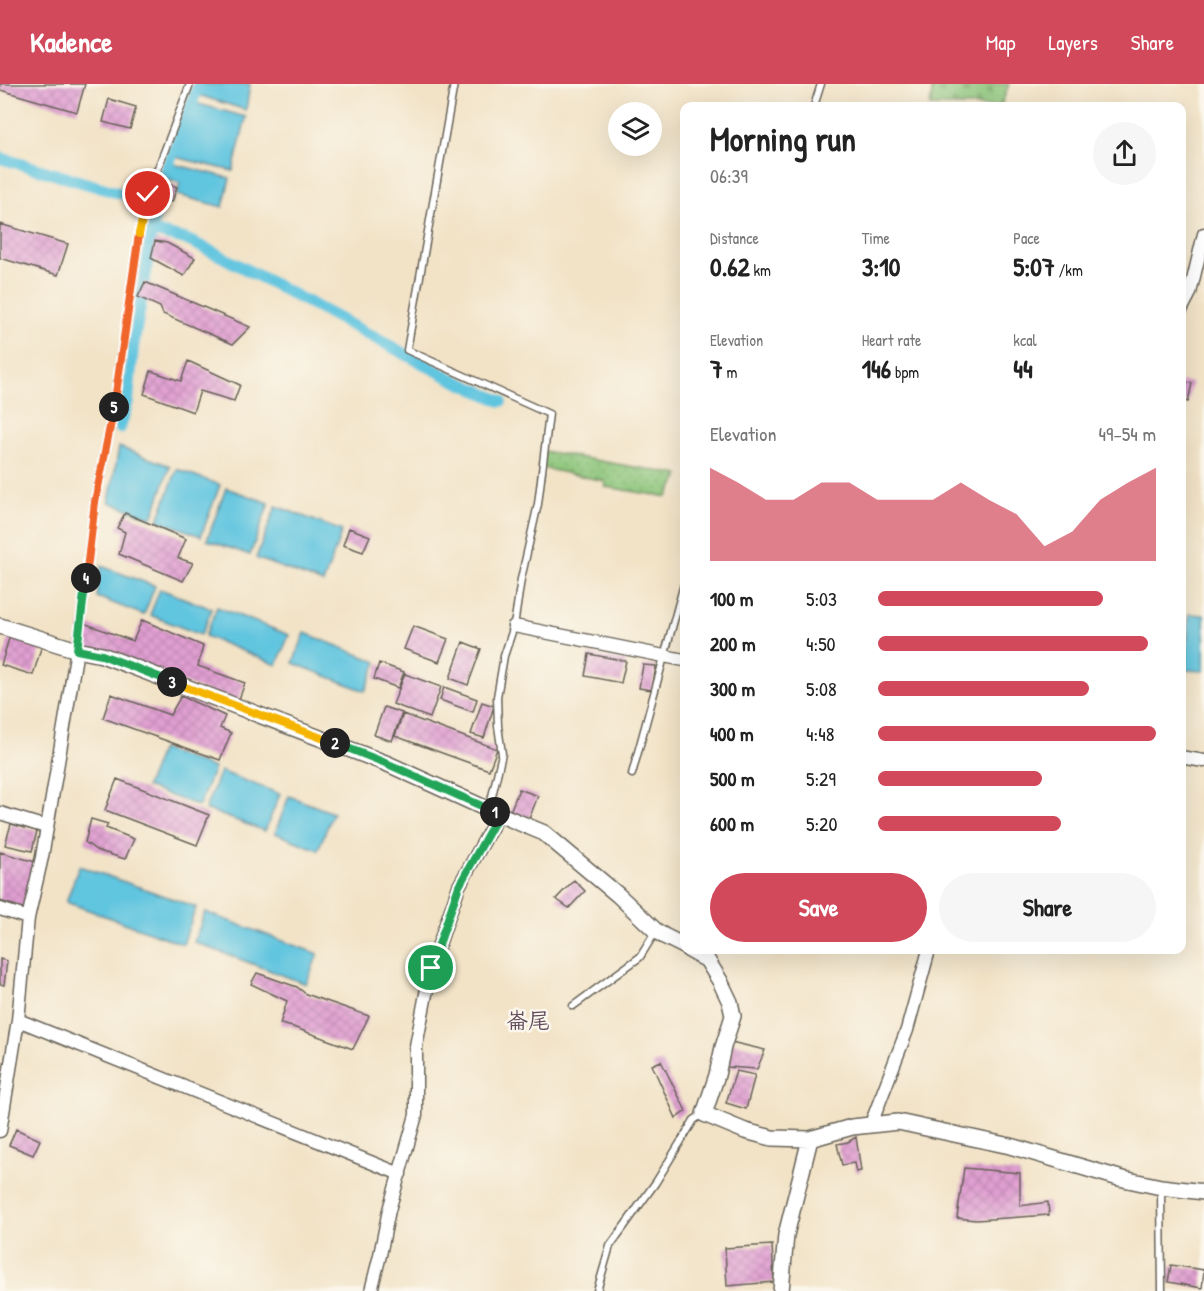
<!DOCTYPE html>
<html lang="en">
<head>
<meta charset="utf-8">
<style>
	body { margin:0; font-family:"Patrick Hand","LXGW WenKai TC",sans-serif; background:#f6f6f6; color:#222; height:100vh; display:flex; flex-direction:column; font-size:22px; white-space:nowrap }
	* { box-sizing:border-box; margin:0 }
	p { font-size:20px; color:#767676 }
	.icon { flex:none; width:33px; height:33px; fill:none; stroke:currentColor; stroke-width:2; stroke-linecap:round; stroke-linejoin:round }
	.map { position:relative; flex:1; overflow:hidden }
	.sheet { position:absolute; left:680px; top:18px; width:506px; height:852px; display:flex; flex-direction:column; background:#fff; border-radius:12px; box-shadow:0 6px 24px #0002 }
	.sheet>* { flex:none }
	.buttons { position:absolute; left:608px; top:18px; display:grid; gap:12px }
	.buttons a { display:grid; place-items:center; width:54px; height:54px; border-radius:50%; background:#fff; box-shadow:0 6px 24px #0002; font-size:30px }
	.pin { position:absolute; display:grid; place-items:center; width:51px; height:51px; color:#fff; margin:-26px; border:3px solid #fff; border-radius:50%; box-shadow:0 2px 6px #0007 }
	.km { position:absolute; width:30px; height:30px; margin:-15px; border-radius:50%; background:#222; color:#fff; font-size:16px; line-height:30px; text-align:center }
	.round { display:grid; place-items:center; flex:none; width:63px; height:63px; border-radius:32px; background:#f6f6f6 }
	.summary { display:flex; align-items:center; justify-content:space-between; height:102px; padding:0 30px }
	h1 { font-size:33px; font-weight:800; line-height:45px }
	.metrics { display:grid; grid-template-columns:repeat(3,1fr); gap:9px; height:102px; padding:6px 30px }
	.metrics div { display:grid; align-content:center }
	.metrics b { font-size:26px; font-weight:800 }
	.metrics small { font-size:16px; font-weight:400 }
	.metrics p { font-size:16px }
	.chart { height:168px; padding:12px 30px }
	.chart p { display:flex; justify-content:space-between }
	.chart svg { width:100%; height:108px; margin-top:6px; fill:#d1495b; opacity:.7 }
	.action { display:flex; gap:12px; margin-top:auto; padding:12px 30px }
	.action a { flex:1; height:69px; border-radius:36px; background:#d1495b; color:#fff; font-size:24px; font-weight:800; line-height:69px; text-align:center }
	.action a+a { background:#f6f6f6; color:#222 }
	ul { padding:0 30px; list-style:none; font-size:20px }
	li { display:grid; grid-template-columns:96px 72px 1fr; align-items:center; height:45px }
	li i { height:15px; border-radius:8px; background:#d1495b }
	header { display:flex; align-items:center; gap:36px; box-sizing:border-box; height:84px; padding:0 30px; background:#d1495b; color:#fff }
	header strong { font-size:28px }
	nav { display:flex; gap:33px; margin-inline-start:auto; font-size:21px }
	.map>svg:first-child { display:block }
	.grass { fill:url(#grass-dots); stroke:#54704a; stroke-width:1.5 }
	.cemetery { fill:url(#cemetery-stones); stroke:#54704a; stroke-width:1.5 }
	.water { fill:#61c5df; stroke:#3e707e; stroke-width:1.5 }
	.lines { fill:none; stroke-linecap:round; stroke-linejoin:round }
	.canal { stroke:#61c5df; stroke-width:12 }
	.building { fill:url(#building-cross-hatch) }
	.service-casing { stroke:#676258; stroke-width:9 }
	.minor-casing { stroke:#676258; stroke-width:15 }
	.tertiary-casing { stroke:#676258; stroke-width:18 }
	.service { stroke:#fff; stroke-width:6 }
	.minor { stroke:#fff; stroke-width:12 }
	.tertiary { stroke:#fff; stroke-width:15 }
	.split-1-casing { stroke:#fff; stroke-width:12 }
	.split-2-casing { stroke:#fff; stroke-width:12 }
	.split-3-casing { stroke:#fff; stroke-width:12 }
	.split-4-casing { stroke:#fff; stroke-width:12 }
	.split-5-casing { stroke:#fff; stroke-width:12 }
	.split-6-casing { stroke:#fff; stroke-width:12 }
	.split-7-casing { stroke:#fff; stroke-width:12 }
	.split-1 { stroke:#22a559; stroke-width:8 }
	.split-2 { stroke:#22a559; stroke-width:8 }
	.split-3 { stroke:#f5b400; stroke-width:8 }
	.split-4 { stroke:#22a559; stroke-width:8 }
	.split-5 { stroke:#f0652b; stroke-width:8 }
	.split-6 { stroke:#f0652b; stroke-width:8 }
	.split-7 { stroke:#f5b400; stroke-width:8 }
	.labels { text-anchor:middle; stroke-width:5; stroke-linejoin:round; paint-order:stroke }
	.quarter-label { font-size:22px; fill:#614a5b; stroke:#fbf7ec }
</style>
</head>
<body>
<header>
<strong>Kadence</strong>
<nav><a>Map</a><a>Layers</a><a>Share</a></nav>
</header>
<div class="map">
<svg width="1204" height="1207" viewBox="0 0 1204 1207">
	<defs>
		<pattern id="grass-dots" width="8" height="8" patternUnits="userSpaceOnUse" patternTransform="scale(1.5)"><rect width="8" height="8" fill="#8bc479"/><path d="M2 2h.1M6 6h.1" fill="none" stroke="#77a868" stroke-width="1.8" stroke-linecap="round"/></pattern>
		<pattern id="cemetery-stones" width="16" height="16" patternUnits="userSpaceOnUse" patternTransform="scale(1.5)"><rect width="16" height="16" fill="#8bc479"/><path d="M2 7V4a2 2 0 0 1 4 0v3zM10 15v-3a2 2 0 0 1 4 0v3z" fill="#77a868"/></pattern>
		<pattern id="building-cross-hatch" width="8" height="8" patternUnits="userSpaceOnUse" patternTransform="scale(1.5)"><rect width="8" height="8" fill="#e09fd1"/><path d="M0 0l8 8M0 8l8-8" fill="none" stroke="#c088b3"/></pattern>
	</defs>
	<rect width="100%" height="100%" fill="#fbf7ec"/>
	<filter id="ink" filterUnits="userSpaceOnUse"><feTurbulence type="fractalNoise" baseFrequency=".0167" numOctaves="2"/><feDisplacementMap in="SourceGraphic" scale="12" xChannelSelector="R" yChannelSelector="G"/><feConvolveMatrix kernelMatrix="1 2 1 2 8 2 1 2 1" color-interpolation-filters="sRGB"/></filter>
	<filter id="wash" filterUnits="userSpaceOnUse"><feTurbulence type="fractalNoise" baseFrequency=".008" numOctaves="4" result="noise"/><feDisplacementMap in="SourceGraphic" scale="24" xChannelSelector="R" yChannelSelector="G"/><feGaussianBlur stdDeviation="1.35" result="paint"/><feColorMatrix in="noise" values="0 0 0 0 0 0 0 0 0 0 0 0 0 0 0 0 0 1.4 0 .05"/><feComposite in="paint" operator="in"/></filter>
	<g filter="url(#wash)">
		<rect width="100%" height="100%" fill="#f2e3c7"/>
		<!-- grass -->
		<path class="grass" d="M544,367L680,391L667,413L606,403L604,397L542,384Z"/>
		<!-- cemetery -->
		<path class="cemetery" d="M933,0H1009L1001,22H930Z"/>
		<!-- water -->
		<path class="water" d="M199,0H250L246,26L195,10Z
			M195,19L246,33L233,87L175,73Z
			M169,79L230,94L223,123L177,111L180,99L165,95Z
			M119,363L170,382L152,434L109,418Z
			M177,385L220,401L201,452L158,436Z
			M226,404L269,419L250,471L207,456Z
			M276,422L342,447L323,499L256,474Z
			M101,482L155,502L144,531L97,513Z
			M160,505L212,525L201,551L150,531Z
			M217,523L289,551L277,581L205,552Z
			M1189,530L1204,531V587L1186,586Z
			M305,549L377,578L365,607L293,579Z
			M161,665L214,684L199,722L146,703Z
			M220,687L280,710L265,747L205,725Z
			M289,712L333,729L318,766L275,749Z
			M79,782L196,823L183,860L66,818Z
			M205,828L318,870L306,900L194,858Z"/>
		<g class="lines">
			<!-- canal -->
			<path class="canal" d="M0,74L146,117
				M151,147L185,155L219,171L454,296L501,317
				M120,344L128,317L133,263L146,187L151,147L163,94L199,0"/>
		</g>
		<g id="blocks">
			<!-- building -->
			<path class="building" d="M0,0H85L77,28L0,6Z
				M109,15L136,23L130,45L103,38Z
				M160,97L177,103L172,118L154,112Z
				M0,140L68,160L58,191L0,174Z
				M155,157L167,159L195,174L184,192L151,174Z
				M145,198L250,243L233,260L163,230L160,223L138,213Z
				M188,277L240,301L234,317L200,307L193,328L144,310L151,287L181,297Z
				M1180,297L1192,299L1188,318L1180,316Z
				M125,429L186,455L178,474L193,479L183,497L119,470L125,448L117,444Z
				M349,444L370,452L363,468L343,461Z
				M142,536L203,562L198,582L245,599L238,618L77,562L81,538L133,557Z
				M413,542L448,555L439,578L404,565Z
				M10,551L42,561L33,591L1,581Z
				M463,558L481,565L468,601L450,594Z
				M589,570L626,577L621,599L585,592Z
				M379,579L404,588L398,604L374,595Z
				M643,581L656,582L652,606L639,604Z
				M405,590L441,603L430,634L393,620Z
				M444,603L477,615L473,628L440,616Z
				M111,610L170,631L181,612L225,632L220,644L231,649L220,676L103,634Z
				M482,618L494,622L484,654L471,650Z
				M384,623L402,629L392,657L374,651Z
				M403,630L497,665L489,686L395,652Z
				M117,695L209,731L197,761L105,726Z
				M519,705L538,712L527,740L508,733Z
				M91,735L108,740L106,744L134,755L125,775L96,766L85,758Z
				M11,740L37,747L32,767L5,761Z
				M0,768L39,779L26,825L0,817Z
				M574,796L585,807L569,824L556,815Z
				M0,875L7,877L4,901L0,900Z
				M257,889L297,903L306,910L369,932L353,965L293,943L280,940L287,917L251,900Z
				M731,958L765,966L757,985L727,983Z
				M661,977L686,1027L676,1034L652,981Z
				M736,987L755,991L746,1025L726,1019Z
				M16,1045L40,1056L33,1071L9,1061Z
				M856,1053L861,1087L856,1088L854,1079L842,1081L837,1060L848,1058Z
				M964,1084L1020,1089V1122L1048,1118L1049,1131L976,1136L957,1134Z
				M772,1161L774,1198L727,1202L725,1164Z
				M1171,1181L1204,1186L1202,1204L1168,1198Z"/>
		</g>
	</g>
	<g filter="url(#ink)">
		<use href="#blocks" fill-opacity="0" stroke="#676258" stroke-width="1.5"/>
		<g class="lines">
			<!-- service casing -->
			<g class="service-casing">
				<path id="service" d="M454,0L407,266L549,330L538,420L521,495L514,542L504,572L497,613L498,642L502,670L489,725
					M814,22L821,0
					M77,566L95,418L115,317L141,138L148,110L190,0
					M632,690L684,500
					M573,922L640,873L656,847
					M1161,1104L1162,1207
					M597,1207L610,1162L656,1098L694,1036L703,1030"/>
			</g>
			<!-- minor casing -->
			<g class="minor-casing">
				<path id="minor" d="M1180,228L1190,209L1204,150
					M514,542L684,576
					M1180,673L1204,677
					M0,729L46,743
					M0,825L28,834
					M18,936L400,1090
					M871,1040L907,946L929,866
					M0,1047L18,936L28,834L42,773L77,566
					M371,1207L380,1171L389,1126L416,1031V962L431,884L459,802L499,730"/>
			</g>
			<!-- tertiary casing -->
			<g class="tertiary-casing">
				<path id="tertiary" d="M0,542L77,566L102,571L388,680L489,726L544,749L618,811L656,847L664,852L684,862
					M689,866L707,876L720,897L730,918L733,932L723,963L717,991L704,1030L745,1047L772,1054L810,1055L852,1043L898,1038L1010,1062L1119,1094L1161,1103L1204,1108
					M781,1207L786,1151L810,1055"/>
			</g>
			<!-- service -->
			<use href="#service" class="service"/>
			<!-- minor -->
			<use href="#minor" class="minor"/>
			<!-- tertiary -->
			<use href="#tertiary" class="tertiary"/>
		</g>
	</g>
	<g class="lines" filter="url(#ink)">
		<!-- split-1 casing -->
		<g class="split-1-casing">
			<path id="split-1" d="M431,884L459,802L499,730L495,728"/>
		</g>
		<!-- split-2 casing -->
		<g class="split-2-casing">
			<path id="split-2" d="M335,659L388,680L495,728"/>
		</g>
		<!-- split-3 casing -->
		<g class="split-3-casing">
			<path id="split-3" d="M172,598L335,659"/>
		</g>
		<!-- split-4 casing -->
		<g class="split-4-casing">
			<path id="split-4" d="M86,494L77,566L102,571L172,598"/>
		</g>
		<!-- split-5 casing -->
		<g class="split-5-casing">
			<path id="split-5" d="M86,494L95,418L114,323"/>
		</g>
		<!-- split-6 casing -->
		<g class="split-6-casing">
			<path id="split-6" d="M114,323L139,150"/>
		</g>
		<!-- split-7 casing -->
		<g class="split-7-casing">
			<path id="split-7" d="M139,150L148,110"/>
		</g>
		<!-- split-1 -->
		<use href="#split-1" class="split-1"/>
		<!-- split-2 -->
		<use href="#split-2" class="split-2"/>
		<!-- split-3 -->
		<use href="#split-3" class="split-3"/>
		<!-- split-4 -->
		<use href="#split-4" class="split-4"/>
		<!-- split-5 -->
		<use href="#split-5" class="split-5"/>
		<!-- split-6 -->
		<use href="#split-6" class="split-6"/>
		<!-- split-7 -->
		<use href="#split-7" class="split-7"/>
	</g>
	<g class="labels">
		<!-- quarter labels -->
		<g class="quarter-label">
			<text x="528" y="944">崙尾</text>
		</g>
	</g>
</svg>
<div class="buttons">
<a><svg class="icon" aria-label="layers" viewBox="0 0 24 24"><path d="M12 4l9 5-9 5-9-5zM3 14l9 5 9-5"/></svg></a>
</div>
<div class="pin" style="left:431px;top:884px;background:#1e9e55"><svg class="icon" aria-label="arrive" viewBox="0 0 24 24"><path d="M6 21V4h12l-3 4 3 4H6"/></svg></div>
<div class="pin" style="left:148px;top:110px;background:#d93025"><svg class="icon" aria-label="check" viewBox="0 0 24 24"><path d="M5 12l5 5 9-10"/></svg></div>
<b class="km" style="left:495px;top:728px">1</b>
<b class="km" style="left:335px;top:659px">2</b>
<b class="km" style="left:172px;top:598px">3</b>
<b class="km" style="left:86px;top:494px">4</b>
<b class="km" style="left:114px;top:323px">5</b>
<section class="sheet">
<div class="summary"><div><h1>Morning run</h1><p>06:39</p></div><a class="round"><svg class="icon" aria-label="share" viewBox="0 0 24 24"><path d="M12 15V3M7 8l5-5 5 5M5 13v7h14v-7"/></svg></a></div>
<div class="metrics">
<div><p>Distance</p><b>0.62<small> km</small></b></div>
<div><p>Time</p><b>3:10</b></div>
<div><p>Pace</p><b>5:07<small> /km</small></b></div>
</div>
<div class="metrics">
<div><p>Elevation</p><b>7<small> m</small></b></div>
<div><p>Heart rate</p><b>146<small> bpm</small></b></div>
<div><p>kcal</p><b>44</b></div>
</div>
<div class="chart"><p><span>Elevation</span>49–54 m</p>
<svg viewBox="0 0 160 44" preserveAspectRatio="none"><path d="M0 44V6L10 12L20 19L30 19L40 12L50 12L60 19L70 19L80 19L90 12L100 19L110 25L120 38L130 32L140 19L150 12L160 6V44z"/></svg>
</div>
<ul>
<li><b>100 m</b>5:03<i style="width:81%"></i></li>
<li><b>200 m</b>4:50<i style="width:97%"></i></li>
<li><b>300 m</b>5:08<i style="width:76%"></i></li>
<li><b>400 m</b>4:48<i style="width:100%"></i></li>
<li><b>500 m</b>5:29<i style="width:59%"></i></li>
<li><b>600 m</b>5:20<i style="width:66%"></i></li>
</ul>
<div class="action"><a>Save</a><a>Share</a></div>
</section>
</div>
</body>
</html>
